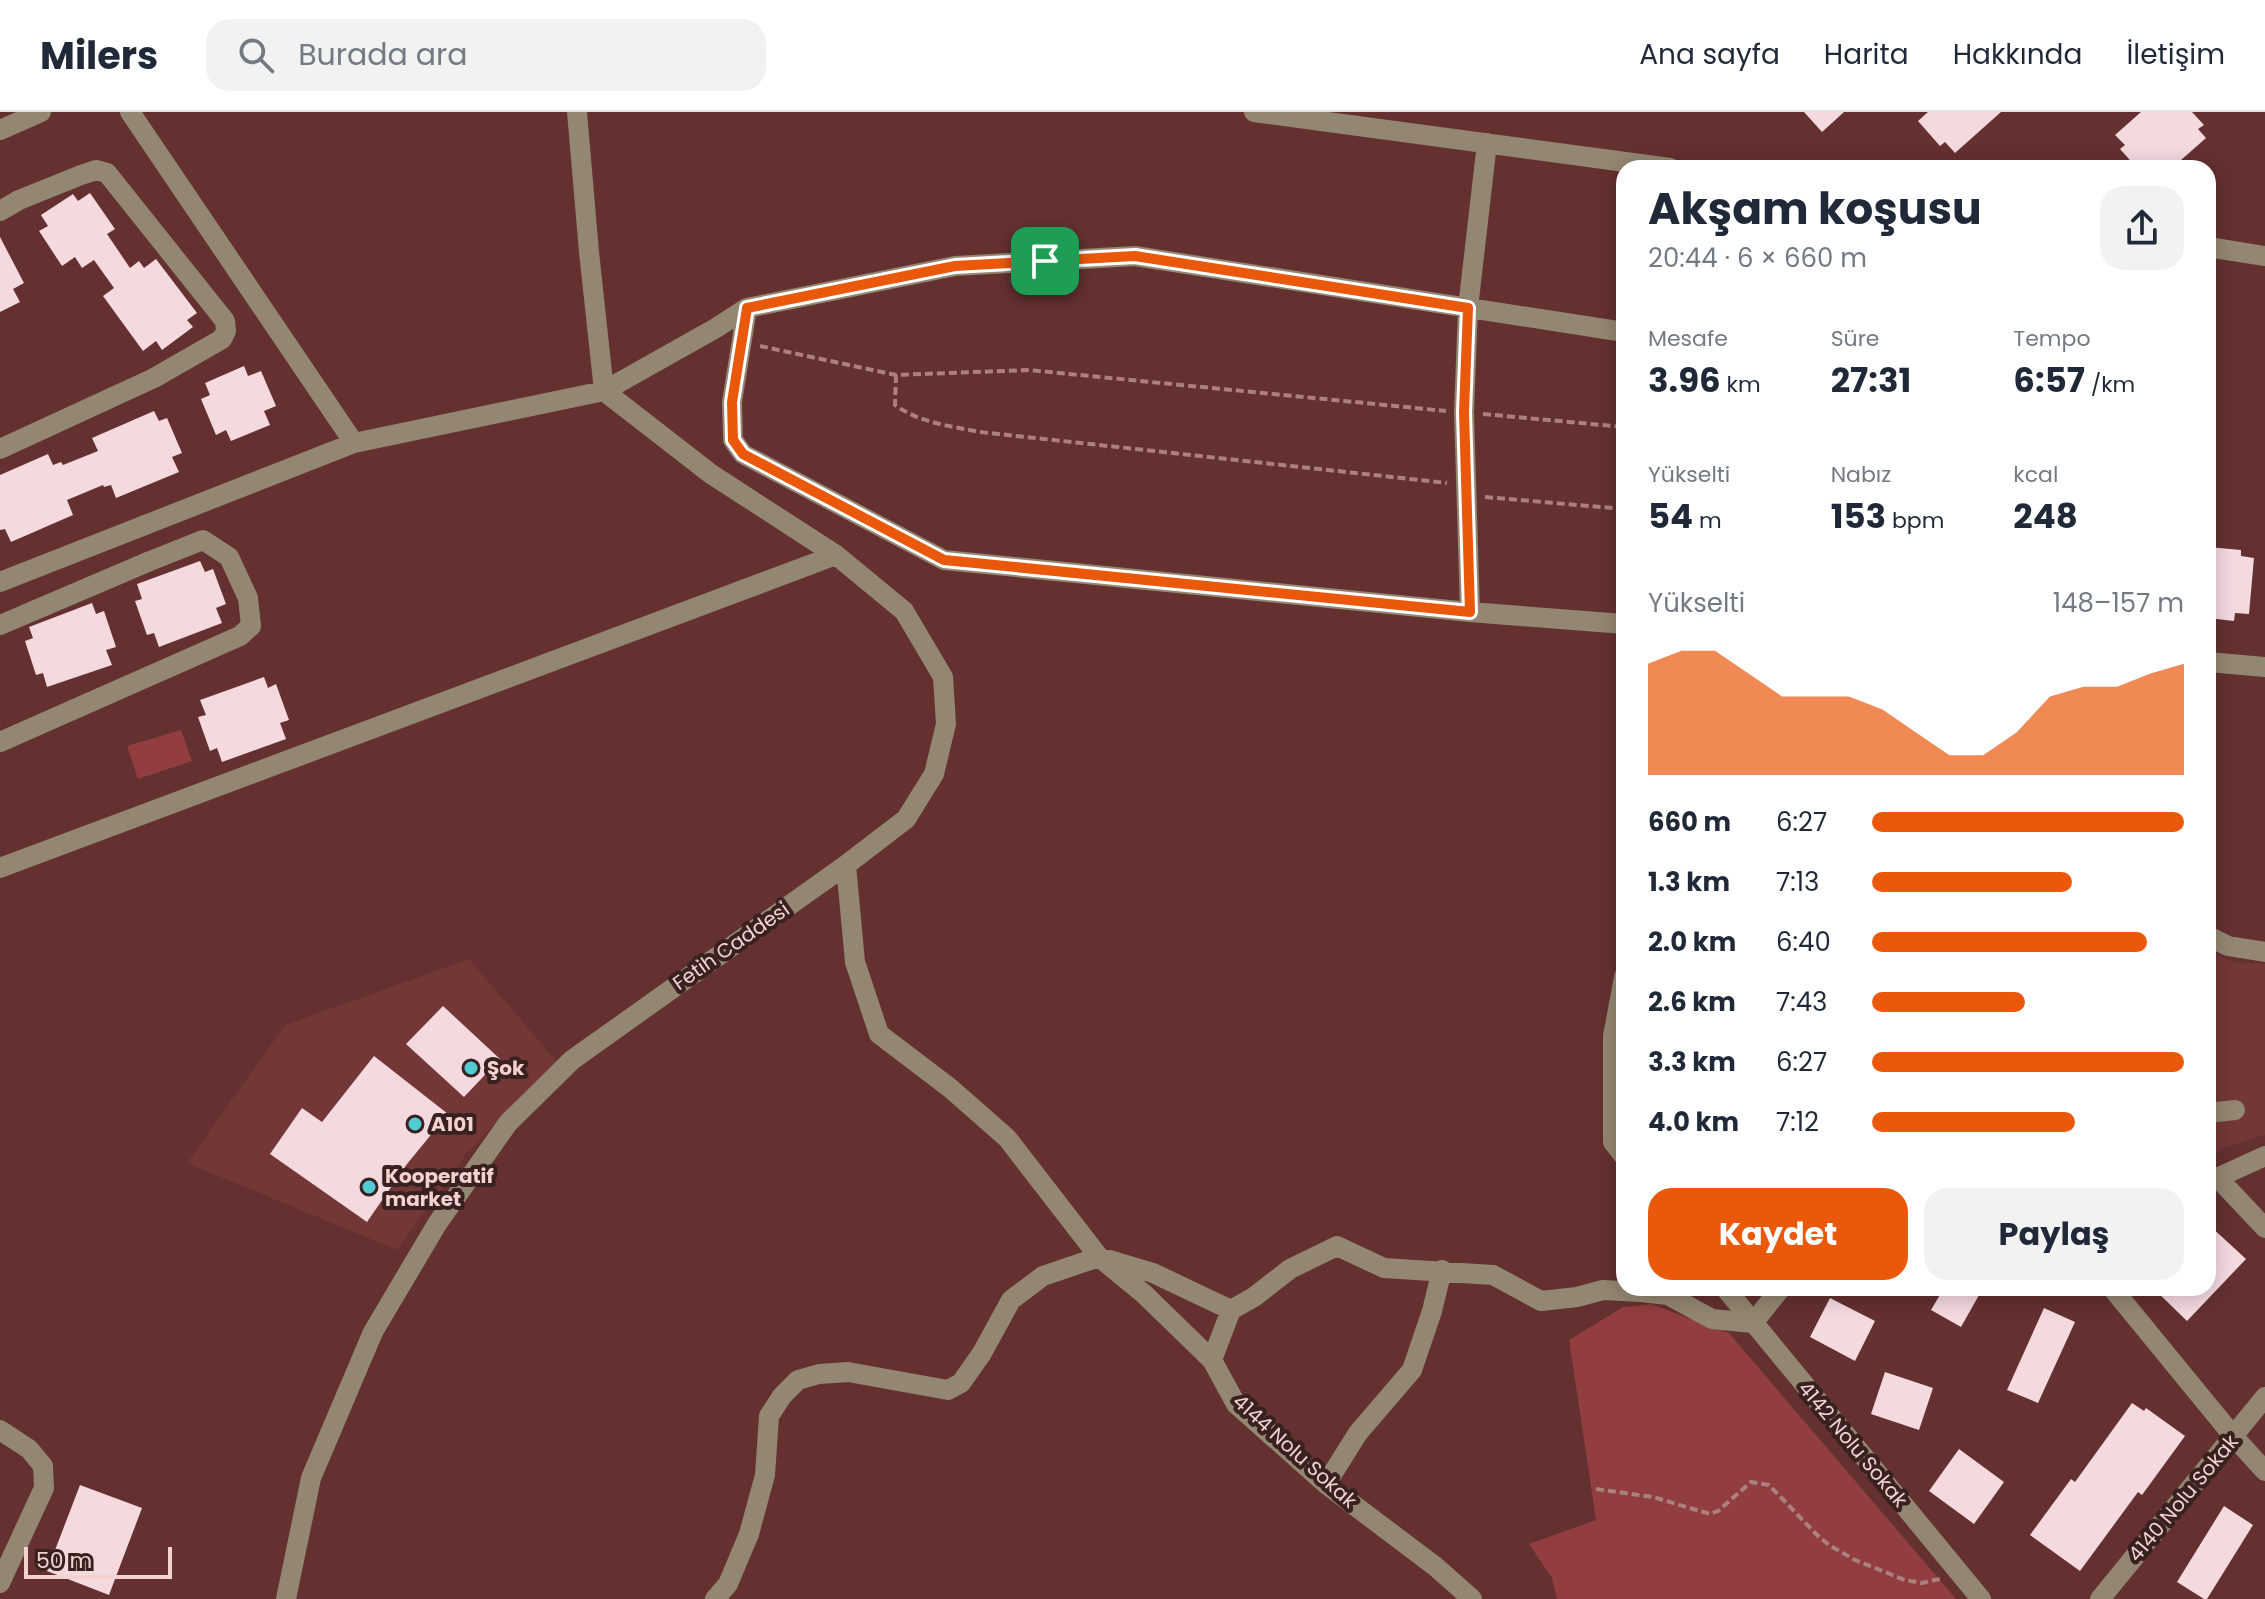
<!DOCTYPE html>
<html lang="tr">
<head>
<meta charset="utf-8">
<style>
	body { margin:0; font-family:Poppins,sans-serif; background:#f2f2f3; color:#1f2937; height:100vh; display:flex; flex-direction:column; font-size:30px; white-space:nowrap }
	* { box-sizing:border-box; margin:0 }
	p { font-size:26px; color:#747a83 }
	.icon { flex:none; width:44px; height:44px; fill:none; stroke:currentColor; stroke-width:2; stroke-linecap:round; stroke-linejoin:round }
	.map { position:relative; flex:1; overflow:hidden }
	.side { position:absolute; left:1616px; top:48px; width:600px; height:1136px; display:flex; flex-direction:column; background:#fff; border-radius:24px; box-shadow:0 4px 20px #0003 }
	.side>* { flex:none }
	.scale { position:absolute; left:24px; bottom:20px; width:148px; box-sizing:border-box; padding-left:8px; border:4px solid #f3d2d0; border-top:0; font-size:22px; line-height:28px; white-space:nowrap; color:#f3d2d0; -webkit-text-stroke:6px #392120; paint-order:stroke }
	.pin { position:absolute; display:grid; place-items:center; width:68px; height:68px; color:#fff; margin:-34px; border-radius:16px; box-shadow:0 4px 12px #0006 }
	.round { display:grid; place-items:center; flex:none; width:84px; height:84px; border-radius:24px; background:#f2f2f3 }
	.overview { display:flex; align-items:center; justify-content:space-between; height:136px; padding:0 32px }
	h1 { font-size:44px; font-weight:700; line-height:60px }
	.metrics { display:grid; grid-template-columns:repeat(3,1fr); gap:12px; height:136px; padding:8px 32px }
	.metrics div { display:grid; align-content:center }
	.metrics b { font-size:34px; font-weight:700 }
	.metrics small { font-size:22px; font-weight:400 }
	.metrics p { font-size:22px }
	.chart { height:224px; padding:16px 32px }
	.chart p { display:flex; justify-content:space-between }
	.chart svg { width:100%; height:144px; margin-top:8px; fill:#ea580c; opacity:.7 }
	.action { display:flex; gap:16px; margin-top:auto; padding:16px 32px }
	.action a { flex:1; height:92px; border-radius:24px; background:#ea580c; color:#fff; font-size:32px; font-weight:700; line-height:92px; text-align:center }
	.action a+a { background:#f2f2f3; color:#1f2937 }
	ul { padding:0 32px; list-style:none; font-size:26px }
	li { display:grid; grid-template-columns:128px 96px 1fr; align-items:center; height:60px }
	li i { height:20px; border-radius:10px; background:#ea580c }
	header { display:flex; align-items:center; gap:48px; box-sizing:border-box; height:112px; padding:0 40px; background:#fff; border-bottom:2px solid #e0e1e3 }
	header strong { font-size:38px }
	nav { display:flex; gap:44px; margin-inline-start:auto; font-size:28px }
	.search { width:560px; height:72px; background:#f2f2f3; display:flex; align-items:center; gap:20px; box-sizing:border-box; padding:0 28px; border-radius:24px; color:#747a83; font-size:30px }
	.map>svg:first-child { display:block }
	.built { fill:#733737 }
	.green { fill:#923d3f }
	.building { fill:#f4d9df }
	.lines { fill:none; stroke-linecap:round; stroke-linejoin:round }
	.path { stroke:#ab8180; stroke-width:4; stroke-dasharray:8 4; stroke-linecap:butt }
	.minor { stroke:#938672; stroke-width:20 }
	.route-casing { stroke:#fff; stroke-width:16 }
	.route { stroke:#ea580c; stroke-width:10 }
	.poi-dot { fill:#51ccd4; stroke:#392120; stroke-width:3 }
	.labels { text-anchor:middle; stroke-width:8; stroke-linejoin:round; paint-order:stroke }
	.street-label { font-size:20px; fill:#f3d2d0; stroke:#392120 }
	.poi-label { font-size:20px; font-weight:bold; fill:#f3d2d0; stroke:#392120; text-anchor:start }
</style>
</head>
<body>
<header>
<strong>Milers</strong>
<div class="search"><svg class="icon" aria-label="search" viewBox="0 0 24 24"><circle cx="10" cy="10" r="6"/><path d="M15 15l6 6"/></svg>Burada ara</div>
<nav><a>Ana sayfa</a><a>Harita</a><a>Hakkında</a><a>İletişim</a></nav>
</header>
<div class="map">
<svg width="2265" height="1487" viewBox="0 0 2265 1487">
	<rect width="100%" height="100%" fill="#643030"/>
	<!-- built -->
	<path class="built" d="M2208,839L2235,851L2265,852V1023L2226,1035L2208,1048Z
		M469,847L556,949L467,1041L397,1138L187,1051L285,913Z"/>
	<!-- green -->
	<path class="green" d="M181,618L192,649L138,667L127,634Z
		M1651,1192L1729,1221L1956,1487H1557L1552,1466L1529,1432L1596,1408L1569,1228L1623,1195Z"/>
	<!-- building -->
	<path class="building" d="M1804,0H1844L1822,20Z
		M1928,0H2001L1955,41L1945,30L1940,34L1918,9Z
		M2141,0H2192L2204,13L2198,17L2206,26L2172,56H2137L2120,37L2125,33L2115,23Z
		M90,81L115,117L107,122L130,156L139,149L144,156L156,147L197,201L187,208L193,215L162,238L156,229L143,239L103,184L114,176L94,148L82,156L75,145L62,154L39,119L48,114L41,103L73,82L78,89Z
		M0,125L24,171L13,177L20,190L0,200Z
		M244,254L248,264L261,259L276,294L264,299L270,313L231,329L226,318L216,323L201,287L210,283L205,271Z
		M154,299L159,309L167,306L182,341L172,345L179,360L116,386L111,373L104,375L103,373L67,388L73,403L11,430L5,417L0,418V363L48,342L53,353L61,350L63,353L98,339L92,326Z
		M2208,435L2241,438V444L2254,446L2249,502L2235,501L2234,509L2208,506Z
		M200,449L205,460L213,457L226,492L216,496L222,511L159,535L154,521L147,523L135,489L142,487L137,472Z
		M92,491L96,502L104,499L116,535L106,538L112,553L47,575L43,561L36,563L25,529L33,526L29,515Z
		M264,565L268,576L276,572L289,608L280,611L286,627L222,650L217,636L210,639L198,605L206,603L200,588Z
		M443,894L500,947L464,985L406,932Z
		M374,944L448,1002L407,1052L367,1110L270,1042L302,996L322,1010Z
		M2208,1112L2246,1147L2187,1209L2153,1176H2208Z
		M1944,1176H1983L1961,1215L1931,1198Z
		M1830,1186L1875,1209L1855,1249L1810,1225Z
		M2044,1196L2075,1210L2038,1291L2007,1278Z
		M1885,1260L1933,1276L1919,1318L1871,1302Z
		M2132,1291L2144,1299L2146,1296L2185,1324L2142,1383L2138,1380L2080,1459L2030,1423L2071,1367L2075,1370Z
		M1959,1337L2004,1370L1974,1412L1929,1379Z
		M80,1373L142,1396L109,1483L47,1459Z
		M2224,1394L2253,1413L2207,1487H2204L2177,1470Z"/>
	<g class="lines">
		<!-- path -->
		<path class="path" d="M760,234L896,263L1029,258L1446,299
			M896,263L895,293C920,311 950,314 980,320L1447,371
			M1483,302L1624,315
			M1485,385L1624,397
			M1596,1377L1653,1385L1710,1402L1718,1399L1751,1370L1769,1373L1819,1425L1829,1433L1855,1448L1905,1468L1922,1471L1940,1467"/>
		<!-- minor -->
		<path class="minor" d="M130,0L354,331
			M577,0L589,140L604,279
			M1254,0L1670,56
			M0,18L41,0
			M0,99L19,88L81,63L96,58L107,61L225,209L226,219L222,227L154,266L0,337
			M2208,135L2265,144
			M747,196L732,290L733,328L743,342L944,448L1470,500L1624,512
			M0,470L354,331L604,279L716,216L747,196L955,154L1135,144L1624,220
			M1470,500L1464,300L1468,196L1487,31
			M0,513L150,449L203,428L229,445L248,486L251,514L240,524L0,630
			M2208,550L2265,555
			M846,753L855,850L879,922L950,976L1007,1026L1099,1145L1144,1182L1212,1248L1236,1292L1326,1372L1436,1455L1472,1487
			M0,756L836,443
			M2208,824L2228,834L2265,840
			M1624,865L1613,924V1030L1624,1044
			M2208,1001L2235,998
			M2217,1065L2265,1116
			M2208,1070L2265,1044
			M1110,1148L1153,1161L1231,1198L1254,1185L1290,1157L1337,1134L1384,1156L1493,1163L1541,1189L1577,1185L1603,1178L1641,1180L1668,1183L1712,1207L1753,1211L1781,1176
			M1725,1176L1981,1487
			M2112,1176L2234,1325L2265,1359
			M1212,1248L1231,1198
			M0,1318L29,1337L43,1354L44,1376L0,1471
			M1326,1372L1358,1321L1412,1258L1432,1199L1442,1158
			M286,1487L311,1366L373,1220L437,1112L508,1011L572,948L846,753L906,707L934,662L946,612L943,565L904,499L836,443L711,362L604,279
			M715,1487L728,1472L749,1422L765,1363L769,1304L782,1284L798,1268L819,1262L848,1260L948,1278L961,1271L982,1241L1011,1188L1043,1164L1099,1145
			M2100,1487L2265,1285"/>
	</g>
	<g class="lines">
		<!-- route casing -->
		<g class="route-casing">
			<path id="route" d="M1135,144L1468,196L1464,300L1470,500L944,448L743,342L733,328L732,290L747,196L955,154Z"/>
		</g>
		<!-- route -->
		<use href="#route" class="route"/>
	</g>
	<!-- markers -->
	<g class="poi-dot">
		<circle cx="471" cy="956" r="8"/>
		<circle cx="415" cy="1012" r="8"/>
		<circle cx="369" cy="1075" r="8"/>
	</g>
	<g class="labels">
		<!-- street labels -->
		<g class="street-label">
			<text transform="translate(731 834) rotate(-35)" y="7">Fetih Caddesi</text>
			<text transform="translate(1853 1332) rotate(50)" y="7">4142 Nolu Sokak</text>
			<text transform="translate(1295 1339) rotate(42)" y="7">4144 Nolu Sokak</text>
			<text transform="translate(2183 1386) rotate(-50)" y="7">4140 Nolu Sokak</text>
		</g>
		<!-- poi labels -->
		<g class="poi-label">
			<text x="487" y="963">Şok</text>
			<text x="431" y="1019">A101</text>
			<text x="385" y="1071">Kooperatif<tspan x="385" dy="23">market</tspan></text>
		</g>
	</g>
</svg>
<div class="scale">50 m</div>
<div class="pin" style="left:1045px;top:149px;background:#1e9e55"><svg class="icon" aria-label="arrive" viewBox="0 0 24 24"><path d="M6 21V4h12l-3 4 3 4H6"/></svg></div>
<section class="side">
<div class="overview"><div><h1>Akşam koşusu</h1><p>20:44 · 6 × 660 m</p></div><a class="round"><svg class="icon" aria-label="share" viewBox="0 0 24 24"><path d="M12 15V3M7 8l5-5 5 5M5 13v7h14v-7"/></svg></a></div>
<div class="metrics">
<div><p>Mesafe</p><b>3.96<small> km</small></b></div>
<div><p>Süre</p><b>27:31</b></div>
<div><p>Tempo</p><b>6:57<small> /km</small></b></div>
</div>
<div class="metrics">
<div><p>Yükselti</p><b>54<small> m</small></b></div>
<div><p>Nabız</p><b>153<small> bpm</small></b></div>
<div><p>kcal</p><b>248</b></div>
</div>
<div class="chart"><p><span>Yükselti</span>148–157 m</p>
<svg viewBox="0 0 160 44" preserveAspectRatio="none"><path d="M0 44V10L10 6L20 6L30 13L40 20L50 20L60 20L70 24L80 31L90 38L100 38L110 31L120 20L130 17L140 17L150 13L160 10V44z"/></svg>
</div>
<ul>
<li><b>660 m</b>6:27<i style="width:100%"></i></li>
<li><b>1.3 km</b>7:13<i style="width:64%"></i></li>
<li><b>2.0 km</b>6:40<i style="width:88%"></i></li>
<li><b>2.6 km</b>7:43<i style="width:49%"></i></li>
<li><b>3.3 km</b>6:27<i style="width:100%"></i></li>
<li><b>4.0 km</b>7:12<i style="width:65%"></i></li>
</ul>
<div class="action"><a>Kaydet</a><a>Paylaş</a></div>
</section>
</div>
</body>
</html>
